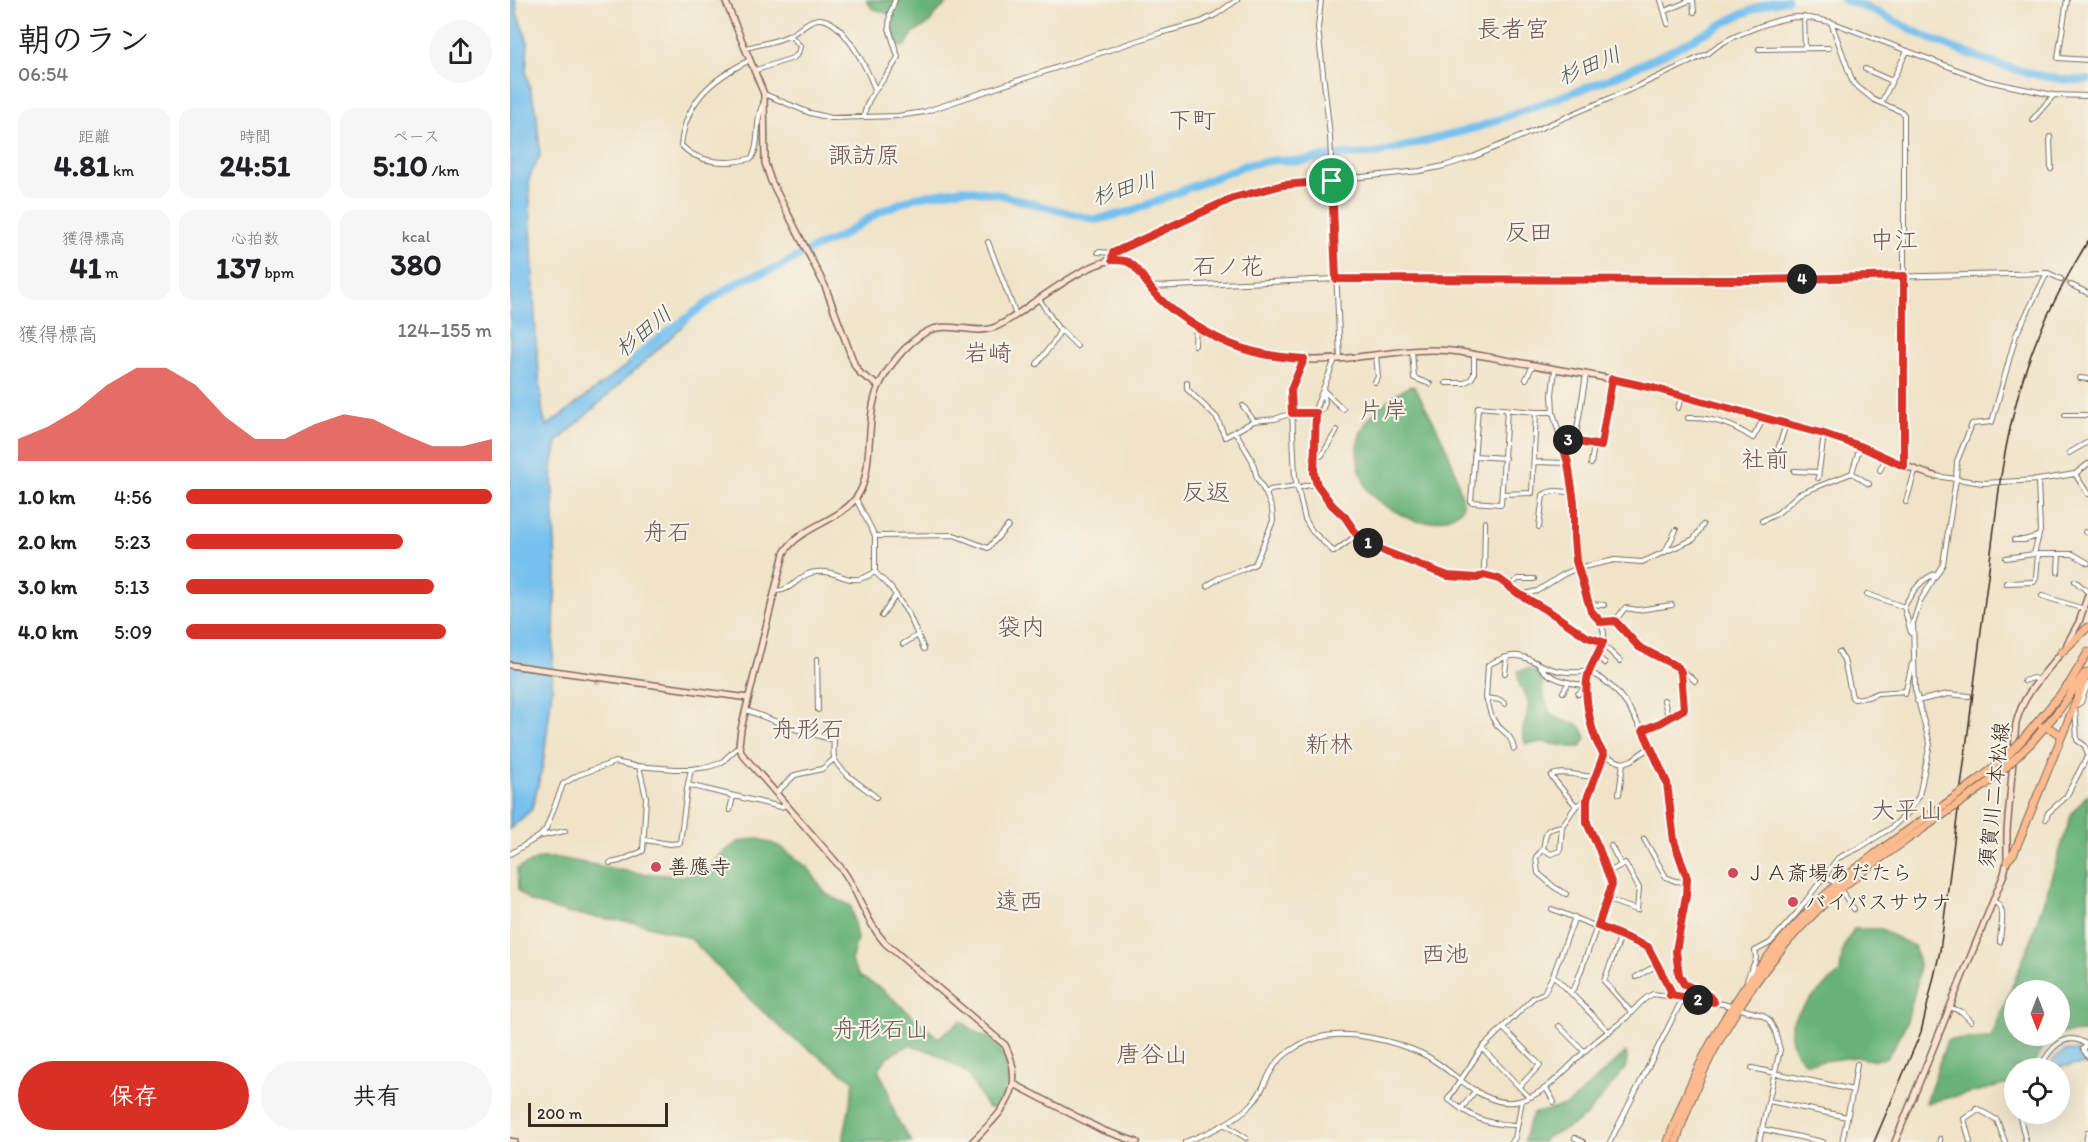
<!DOCTYPE html>
<html lang="ja">
<head>
<meta charset="utf-8">
<style>
	body { margin:0; font-family:Itim,"Klee One",sans-serif; background:#f6f6f6; color:#202124; height:100vh; display:flex; flex-direction:column; font-size:22px; white-space:nowrap }
	* { box-sizing:border-box; margin:0 }
	p { font-size:20px; color:#757577 }
	.icon { flex:none; width:33px; height:33px; fill:none; stroke:currentColor; stroke-width:2; stroke-linecap:round; stroke-linejoin:round }
	.map { position:relative; flex:1; overflow:hidden }
	.details { display:flex; flex-direction:column; background:#fff; width:510px }
	.details>* { flex:none }
	.needle { width:39px; rotate:180deg }
	.tools { position:absolute; left:1494px; top:980px; display:grid; gap:12px }
	.tools a { display:grid; place-items:center; width:66px; height:66px; border-radius:50%; background:#fff; box-shadow:0 6px 24px #0002; font-size:30px }
	.scale { position:absolute; left:18px; bottom:15px; width:140px; box-sizing:border-box; padding-left:6px; border:3px solid #3b2a1e; border-top:0; font-size:16px; line-height:21px; white-space:nowrap; color:#3b2a1e; -webkit-text-stroke:4px #f7f3e8; paint-order:stroke }
	.pin { position:absolute; display:grid; place-items:center; width:51px; height:51px; color:#fff; margin:-26px; border:3px solid #fff; border-radius:50%; box-shadow:0 2px 6px #0007 }
	.km { position:absolute; width:30px; height:30px; margin:-15px; border-radius:50%; background:#222; color:#fff; font-size:16px; line-height:30px; text-align:center }
	.round { display:grid; place-items:center; flex:none; width:63px; height:63px; border-radius:32px; background:#f6f6f6 }
	.head { display:flex; align-items:center; justify-content:space-between; height:102px; padding:0 18px }
	h1 { font-size:33px; font-weight:700; line-height:45px }
	.stats { display:grid; grid-template-columns:repeat(3,1fr); gap:9px; height:102px; padding:6px 18px }
	.stats div { display:grid; align-content:center; border-radius:15px; background:#f6f6f6; text-align:center }
	.stats b { font-size:30px; font-weight:700 }
	.stats small { font-size:16px; font-weight:400 }
	.stats p { font-size:16px }
	.chart { height:168px; padding:12px 18px }
	.chart p { display:flex; justify-content:space-between }
	.chart svg { width:100%; height:108px; margin-top:6px; fill:#d93025; opacity:.7 }
	.primary-button { display:flex; gap:12px; margin-top:auto; padding:12px 18px }
	.primary-button a { flex:1; height:69px; border-radius:36px; background:#d93025; color:#fff; font-size:24px; font-weight:700; line-height:69px; text-align:center }
	.primary-button a+a { background:#f6f6f6; color:#202124 }
	ul { padding:0 18px; list-style:none; font-size:20px }
	li { display:grid; grid-template-columns:96px 72px 1fr; align-items:center; height:45px }
	li i { height:15px; border-radius:8px; background:#d93025 }
	main { display:flex; flex:1; min-height:0 }
	.map>svg:first-child { display:block }
	.forest { fill:#68b279; stroke:#526e4c; stroke-width:1.5 }
	.water { fill:#75c0ee; stroke:#587586; stroke-width:1.5 }
	.lines { fill:none; stroke-linecap:round; stroke-linejoin:round }
	.river { stroke:#75c0ee; stroke-width:8 }
	.street-tunnel { stroke:#ccbea6; stroke-width:4; stroke-dasharray:4 2; stroke-linecap:butt }
	.street-casing { stroke:#7a6b5a; stroke-width:6 }
	.secondary-casing { stroke:#7a6b5a; stroke-width:8 }
	.highway-casing { stroke:#7a6b5a; stroke-width:9 }
	.street { stroke:#fff; stroke-width:4 }
	.secondary { stroke:#fee3d2; stroke-width:5 }
	.highway { stroke:#fcba8e; stroke-width:7 }
	.rail { stroke:#3b2a1e; stroke-width:1.5 }
	.highway-bridge-casing { stroke:#7a6b5a; stroke-width:9; stroke-linecap:butt }
	.highway-bridge { stroke:#fcba8e; stroke-width:7 }
	.route-casing { stroke:#fff; stroke-width:12 }
	.route { stroke:#d93025; stroke-width:8 }
	.poi-dot { fill:#d1495b; stroke:#f7f3e8; stroke-width:2 }
	.labels { text-anchor:middle; stroke-width:4.5; stroke-linejoin:round; paint-order:stroke }
	.street-label { font-size:21px; fill:#3b2a1e; stroke:#f7f3e8 }
	.poi-label { font-size:21px; fill:#3b2a1e; stroke:#f7f3e8; text-anchor:start }
	.water-label { font-size:22px; font-style:italic; fill:#4c575c; stroke:#f7f3e8 }
	.quarter-label { font-size:24px; fill:#715552; stroke:#f7f3e8 }
</style>
</head>
<body>
<main>
<section class="details">
<div class="head"><div><h1>朝のラン</h1><p>06:54</p></div><a class="round"><svg class="icon" aria-label="share" viewBox="0 0 24 24"><path d="M12 15V3M7 8l5-5 5 5M5 13v7h14v-7"/></svg></a></div>
<div class="stats">
<div><p>距離</p><b>4.81<small> km</small></b></div>
<div><p>時間</p><b>24:51</b></div>
<div><p>ペース</p><b>5:10<small> /km</small></b></div>
</div>
<div class="stats">
<div><p>獲得標高</p><b>41<small> m</small></b></div>
<div><p>心拍数</p><b>137<small> bpm</small></b></div>
<div><p>kcal</p><b>380</b></div>
</div>
<div class="chart"><p><span>獲得標高</span>124–155 m</p>
<svg viewBox="0 0 160 44" preserveAspectRatio="none"><path d="M0 44V35L10 30L20 23L30 13L40 6L50 6L60 13L70 26L80 35L90 35L100 29L110 25L120 27L130 33L140 38L150 38L160 35V44z"/></svg>
</div>
<ul>
<li><b>1.0 km</b>4:56<i style="width:100%"></i></li>
<li><b>2.0 km</b>5:23<i style="width:71%"></i></li>
<li><b>3.0 km</b>5:13<i style="width:81%"></i></li>
<li><b>4.0 km</b>5:09<i style="width:85%"></i></li>
</ul>
<div class="primary-button"><a>保存</a><a>共有</a></div>
</section>
<div class="map">
<svg width="1578" height="1142" viewBox="0 0 1578 1142">
	<rect width="100%" height="100%" fill="#f7f3e8"/>
	<filter id="ink" filterUnits="userSpaceOnUse"><feTurbulence type="fractalNoise" baseFrequency=".0167" numOctaves="2"/><feDisplacementMap in="SourceGraphic" scale="12" xChannelSelector="R" yChannelSelector="G"/><feConvolveMatrix kernelMatrix="1 2 1 2 8 2 1 2 1" color-interpolation-filters="sRGB"/></filter>
	<filter id="wash" filterUnits="userSpaceOnUse"><feTurbulence type="fractalNoise" baseFrequency=".008" numOctaves="4" result="noise"/><feDisplacementMap in="SourceGraphic" scale="24" xChannelSelector="R" yChannelSelector="G"/><feGaussianBlur stdDeviation="1.35" result="paint"/><feColorMatrix in="noise" values="0 0 0 0 0 0 0 0 0 0 0 0 0 0 0 0 0 1.4 0 .05"/><feComposite in="paint" operator="in"/></filter>
	<g filter="url(#wash)">
		<rect width="100%" height="100%" fill="#f0e3c8"/>
		<!-- forest -->
		<path class="forest" d="M356,0H441L425,14L420,23L403,33L395,46L389,47C383,36 382,28 384,16L362,8Z
			M901,386L905,387C923,422 940,447 949,487C950,492 954,499 953,504C952,512 943,516 936,518C913,525 905,523 885,511C875,506 866,501 859,492C855,488 854,481 852,476C840,443 852,420 878,400C886,394 892,389 901,386Z
			M1017,669L1027,672L1032,677C1032,689 1035,711 1047,718C1062,726 1069,717 1076,738L1071,747H1060L1033,742L1016,744C1007,728 1021,717 1018,702C1016,688 1007,691 1008,671Z
			M1578,794V1032L1550,1033V990H1504V1035H1539L1523,1068H1504V1083L1416,1103L1437,1040L1481,1038L1521,940L1562,813Z
			M247,838L271,847L299,869L316,894L341,906L347,939L341,961L349,976L372,989L428,1038L451,1021L469,1034L483,1039L496,1060L501,1079L495,1088L491,1105L485,1109L477,1107L457,1073L425,1053L400,1045L378,1056L368,1070L379,1091L380,1101L388,1121L402,1142H333L344,1081L280,1036L235,995L180,938L128,923L56,913L19,901L8,890L7,869L30,858H49L127,873L171,876L185,874L198,870L212,853L228,842Z
			M1344,929H1369L1404,946L1409,964L1407,983L1396,1024L1377,1058L1361,1060L1345,1057L1296,1063C1284,1055 1277,1034 1283,1021C1288,1010 1320,980 1330,973L1333,948Z
			M1116,1052L1117,1059L1115,1069L1075,1117L1056,1129L1036,1137L1034,1142H1014L1017,1128L1023,1114L1058,1105Z"/>
		<!-- water -->
		<path class="water" d="M0,0H6L7,13L18,42L16,73L27,115L30,156L19,178L26,342L33,416L37,426L199,302L47,442L42,467L46,572L42,690L33,765L22,809L0,829Z
			M1557,1050L1567,1051L1577,1064L1537,1068L1547,1056Z"/>
		<g class="lines">
			<!-- river -->
			<path class="river" d="M1333,0C1366,8 1394,28 1426,41C1462,56 1512,74 1550,79C1559,81 1569,80 1578,80
				M124,360L140,345L211,293L234,279L267,268L306,247L328,238L371,211L406,197L454,189L487,194L585,220L619,212L736,165L765,160L792,161L825,155L865,154L966,128L1099,79L1158,52L1226,17L1256,4L1277,0"/>
		</g>
	</g>
	<g filter="url(#ink)">
		<g class="lines">
			<!-- street-tunnel -->
			<path class="street-tunnel" d="M1551,279L1561,285
				M87,684L88,673"/>
			<!-- street casing -->
			<g class="street-casing">
				<path id="street" d="M811,0L808,28L820,136L830,358
					M1151,0L1158,24
					M1183,0L1184,12
					M1557,0L1548,58L1578,60
					M1155,11L1181,0
					M1294,17L1295,48
					M1321,22L1477,81L1543,95L1578,96
					M236,48C250,44 267,42 280,35C289,31 296,22 304,20C330,11 358,71 365,89
					M1249,49L1319,48
					M240,60C202,79 176,100 171,145C188,164 219,165 242,158C251,142 244,121 253,104
					M1355,69L1382,81
					M246,70L283,58L288,54L290,46L280,35
					M254,94L300,113L321,118L388,116L414,112L650,33L691,22L705,15L727,0
					M1371,103L1397,51
					M354,117C357,92 378,79 388,57L379,28L380,13L385,0
					M1522,120L1543,96
					M1540,137L1541,169
					M478,242L506,315
					M588,252L603,253
					M602,260L603,253L637,238L658,226L679,219L704,206L744,192L773,185L910,171L934,166L963,157L1126,87L1199,53C1213,38 1267,18 1287,17C1299,17 1310,20 1321,22L1343,83L1364,100L1392,112L1394,115V466
					M1561,285L1578,293
					M640,287L826,279L1248,280L1538,273L1551,279
					M550,329L567,346
					M685,345L686,326
					M902,351L904,378L920,384
					M825,359L806,407L804,473L810,490L821,505L835,517L847,535L876,552L938,576L959,578L974,575L989,579L1009,594L1043,614L1077,637L1093,642
					M794,360L781,390L785,477L795,519L802,531L824,552L847,535
					M527,364L543,343L550,331L529,299
					M1045,369L1042,394L1043,412L1061,477L1065,511L1064,538L1066,561L1078,604L1081,611L1091,622L1094,633L1093,642L1079,672C1111,685 1127,720 1141,749C1146,760 1153,770 1157,782C1163,801 1159,822 1164,841C1168,856 1178,869 1177,885C1176,913 1157,954 1170,980C1177,993 1196,990 1204,1002
					M1570,378L1578,379
					M1016,379L1023,365
					M677,382V389L707,418L715,437L744,421L765,419L782,413H806
					M865,382L868,377L866,355
					M936,383H954L961,379L964,374V354
					M813,390L833,409
					M733,406L744,421
					M1168,408L1172,396
					M812,410L815,403L813,391
					M997,410L991,504L961,502L968,407L1026,412H1043
					M1555,415H1578
					M1178,418C1202,417 1224,425 1243,438L1254,418
					M725,431L742,460L747,478L756,494
					M1051,439L1091,446L1103,379
					M1065,441L1076,375
					M1350,446L1342,473L1359,484
					M1559,453L1578,442
					M964,456L995,458
					M804,459L812,455L827,430
					M1265,459L1276,424
					M1024,462L1058,463
					M1081,464L1084,445
					M1370,470L1376,458
					M1284,471L1308,472
					M1565,474L1578,494
					M1425,476L1473,483L1528,480L1565,474L1578,464
					M1308,478L1314,434
					M787,488L807,483
					M992,494L1022,493L1026,412
					M346,499L365,536V572L381,588L399,615L414,649
					M1396,502L1405,471
					M1252,521L1268,513L1289,494L1342,473
					M1029,527L1033,495C1042,489 1052,491 1063,493
					M1575,532L1578,533
					M365,536L444,535L478,548L498,526
					M1504,540H1514L1528,536
					M1155,552L1166,530
					M1528,554H1563L1578,563
					M1496,558L1524,554L1530,531L1528,480
					M1548,572L1549,554
					M974,575L975,522
					M1565,581L1578,592
					M1496,583L1524,582L1526,578L1528,554
					M697,586L709,578L732,570L745,564L763,521L762,509L756,494L760,490L786,486
					M999,586L1008,579H1024
					M265,591C283,592 289,573 306,572C332,569 337,590 365,572
					M1357,594L1394,607
					M1011,595L1027,591L1054,574L1068,568L1105,560L1132,562L1139,559L1184,539L1193,525
					M1532,596L1574,609
					M1078,604L1094,605
					M372,616L386,595
					M1105,621L1129,647L1168,667L1171,672L1174,709L1150,723L1133,731
					M1091,622L1105,621L1115,608L1128,610L1162,605
					M1401,633L1394,607C1402,592 1411,578 1428,573
					M393,644L408,635
					M1092,644L1110,661
					M1329,652L1334,660L1342,697L1344,699L1358,697L1368,693L1396,691
					M1087,656L1095,663
					M307,659L308,710
					M1028,663C1037,680 1060,683 1077,686
					M1171,669L1185,681
					M995,673L997,657
					M1514,681L1523,678L1529,680
					M1053,692L1059,682
					M1068,694L1077,686
					M1395,694L1402,664
					M976,698C979,704 979,711 982,717C989,733 1000,729 1004,749
					M1154,700L1158,717
					M1407,701L1438,694L1459,696
					M995,704L990,700L976,698L978,665C1015,644 1016,664 1050,671C1059,673 1070,672 1079,672C1075,692 1078,736 1092,752C1097,758 1106,761 1113,763L1122,760L1140,747
					M236,710L285,729L324,740C324,746 322,754 325,760C332,774 353,786 366,797
					M178,785L271,807L276,805
					M266,793L285,775L312,769L324,759
					M1109,794L1113,763
					M1077,800V823L1089,849L1097,873
					M1066,806L1041,776C1049,769 1073,777 1085,777
					M220,810L223,796
					M1536,819L1538,813L1556,797L1578,755L1575,746L1567,740L1565,706L1571,702L1578,684
					M1052,826C1033,830 1037,830 1033,849L1041,854L1050,851L1052,826L1066,806L1077,799L1094,754
					M31,836L55,831
					M1134,839L1156,877L1165,881L1177,882
					M135,840L160,844L170,843L177,789L181,769
					M1101,846L1111,865
					M1033,849L1026,857L1028,873L1044,887L1056,894
					M0,854L30,836L36,829L53,784L68,775L105,762L124,766L165,769H181L198,767L211,763L229,746
					M100,863L110,861L133,851L136,797L129,766
					M1314,875L1327,885L1344,909
					M1484,901C1498,910 1490,927 1490,942
					M1042,909L1138,947L1161,991L1160,995
					M1111,936L1094,981L1122,1013
					M1043,975L1099,1032
					M1126,977L1147,965
					M1237,982C1238,970 1249,963 1245,951L1260,943L1286,914L1328,858L1349,848L1381,828L1398,813L1409,796L1420,744L1405,689L1403,623L1410,601L1433,564L1446,479L1447,461L1462,424L1482,422L1506,335L1537,273
					M1061,991L1065,987L1102,885L1097,873L1115,863L1129,888L1127,910L1098,900
					M1439,1007L1452,1012L1461,1021
					M1049,1026L1074,1051
					M994,1029L1030,1065L1009,1087
					M1577,1045L1573,1049L1578,1057
					M972,1048L1019,1097
					M1242,1068L1343,1090L1332,1142
					M1530,1068C1539,1049 1556,1029 1577,1045
					M1036,1088L1044,1102
					M1343,1090L1347,1064
					M1504,1092L1501,1100L1504,1108
					M1259,1101L1337,1117
					M1466,1108L1487,1120L1495,1142
					M951,1109L966,1090
					M1511,1113L1510,1118L1516,1142
					M714,1124L736,1138
					M1007,1125C977,1125 962,1118 938,1099L972,1048L1023,998L1034,993L1043,975L1065,917
					M1252,1129L1313,1142
					M1065,1138L1073,1142
					M1430,1139V1142
					M675,1142C698,1133 724,1122 742,1104C753,1092 756,1077 765,1065C774,1053 792,1042 807,1038C838,1029 884,1041 913,1054C942,1068 973,1110 1009,1101C1040,1093 1060,1063 1084,1043C1094,1034 1106,1027 1116,1018C1125,1010 1132,998 1143,994L1213,1004L1252,1015L1259,1020L1265,1031L1270,1050L1249,1142
					M1002,1142L1005,1138L1012,1100
					M1100,1142L1173,998
					M1460,1142L1454,1119L1467,1110
					M1576,1142L1578,1132"/>
			</g>
			<!-- secondary casing -->
			<g class="secondary-casing">
				<path id="secondary" d="M215,0L254,94L255,163L261,181L315,286L345,366L351,374L369,386
					M1557,644L1569,622L1578,595
					M0,665L238,698
					M1504,748C1505,740 1505,732 1506,724C1512,695 1534,674 1552,652
					M504,1084L592,1130L627,1142
					M0,1141L5,1142
					M462,1142C492,1112 518,1089 495,1045L375,943C354,919 350,894 332,869L232,754L229,745L231,729L274,553C291,525 331,522 348,495C364,471 355,419 368,388C377,368 396,343 416,332C437,320 462,335 483,328C499,322 511,311 524,302C547,287 574,266 602,260C608,259 616,261 621,264C632,272 637,287 647,296C674,324 715,347 753,355C783,361 818,361 848,357C883,353 915,347 950,352C975,356 1000,361 1024,365C1065,373 1105,378 1145,389C1174,396 1202,405 1231,412C1259,420 1289,426 1317,434C1354,446 1387,466 1425,476
					M1385,1142L1494,874L1497,861V831L1503,761"/>
			</g>
			<!-- highway casing -->
			<g class="highway-casing">
				<path id="highway" d="M1551,653L1578,627
					M1532,727L1541,729L1551,735
					M1514,738L1559,684L1578,652
					M1521,743L1550,709L1574,674
					M1467,781L1493,760
					M1474,786L1494,769
					M1497,861L1504,853L1578,672
					M1158,1142C1191,1046 1239,967 1313,897C1350,862 1393,834 1434,805
					M1166,1142C1196,1047 1252,958 1327,892C1361,863 1400,838 1437,812"/>
			</g>
			<!-- street -->
			<use href="#street" class="street"/>
			<!-- secondary -->
			<use href="#secondary" class="secondary"/>
			<!-- highway -->
			<use href="#highway" class="highway"/>
			<!-- rail -->
			<path class="rail" d="M1364,1142L1411,1032L1430,951L1490,482C1497,438 1506,394 1522,352C1536,314 1557,276 1578,241"/>
			<!-- highway-bridge casing -->
			<g class="highway-bridge-casing">
				<path id="highway-bridge" d="M1493,760L1514,738
					M1494,769L1521,743
					M1434,805L1467,781
					M1437,812L1474,786"/>
			</g>
			<!-- highway-bridge -->
			<use href="#highway-bridge" class="highway-bridge"/>
		</g>
	</g>
	<g class="lines" filter="url(#ink)">
		<!-- route casing -->
		<g class="route-casing">
			<path id="route" d="M822,181L826,279L1248,280L1394,276V466L1350,446L1314,434L1143,388L1102,379L1091,446L1051,439L1058,463L1064,502V538L1066,561L1081,611L1091,622L1105,621L1129,647L1168,667L1171,672L1174,709L1150,723L1133,730L1157,783L1164,841L1177,878L1176,896L1166,951L1169,975L1174,984L1199,996L1204,1002L1160,995L1161,991L1138,947L1088,926L1102,885L1089,849L1077,823V799L1094,754C1081,738 1072,692 1079,672C1083,662 1089,652 1093,642L1077,637L1043,614L1009,594L989,579L974,575L967,578L938,576L876,552L853,540L847,535L835,517L822,505L807,485L804,473L806,413H782L781,390L794,359C760,357 728,351 698,333C680,323 660,310 646,295C637,286 631,270 620,263C615,260 608,260 602,260L603,253L723,198L773,185Z"/>
		</g>
		<!-- route -->
		<use href="#route" class="route"/>
	</g>
	<!-- markers -->
	<g class="poi-dot">
		<circle cx="146" cy="867" r="6"/>
		<circle cx="1223" cy="873" r="6"/>
		<circle cx="1283" cy="902" r="6"/>
	</g>
	<g class="labels">
		<!-- street labels -->
		<g class="street-label">
			<text transform="translate(1484 795) rotate(-84)" y="7">須賀川二本松線</text>
		</g>
		<!-- poi labels -->
		<g class="poi-label">
			<text x="158" y="874">善應寺</text>
			<text x="1235" y="880">ＪＡ斎場あだたら</text>
			<text x="1295" y="909">バイパスサウナ</text>
		</g>
		<!-- water labels -->
		<g class="water-label">
			<text transform="translate(1079 65) rotate(-22)" y="8">杉田川</text>
			<text transform="translate(614 188) rotate(-17)" y="8">杉田川</text>
			<text transform="translate(133 331) rotate(-39)" y="8">杉田川</text>
		</g>
		<!-- quarter labels -->
		<g class="quarter-label">
			<text x="1003" y="37">長者宮</text>
			<text x="682" y="128">下町</text>
			<text x="354" y="163">諏訪原</text>
			<text x="1019" y="240">反田</text>
			<text x="1384" y="248">中江</text>
			<text x="718" y="274">石ノ花</text>
			<text x="478" y="361">岩崎</text>
			<text x="873" y="418">片岸</text>
			<text x="1255" y="467">社前</text>
			<text x="696" y="500">反返</text>
			<text x="157" y="540">舟石</text>
			<text x="511" y="635">袋内</text>
			<text x="298" y="737">舟形石</text>
			<text x="819" y="752">新林</text>
			<text x="1397" y="818">大平山</text>
			<text x="509" y="909">遠西</text>
			<text x="935" y="962">西池</text>
			<text x="371" y="1037">舟形石山</text>
			<text x="642" y="1062">唐谷山</text>
		</g>
	</g>
</svg>
<div class="tools">
<a><svg class="needle" viewBox="-14 -14 28 28"><path d="M0-13l5 13h-10z" fill="#e53935"/><path d="M0 13l5-13h-10z" fill="#757577"/></svg></a>
<a><svg class="icon" aria-label="locate" viewBox="0 0 24 24"><circle cx="12" cy="12" r="6"/><path d="M12 2v4M12 18v4M2 12h4M18 12h4"/></svg></a>
</div>
<div class="scale">200 m</div>
<div class="pin" style="left:822px;top:181px;background:#1e9e55"><svg class="icon" aria-label="arrive" viewBox="0 0 24 24"><path d="M6 21V4h12l-3 4 3 4H6"/></svg></div>
<b class="km" style="left:858px;top:543px">1</b>
<b class="km" style="left:1188px;top:1000px">2</b>
<b class="km" style="left:1058px;top:440px">3</b>
<b class="km" style="left:1292px;top:279px">4</b>
</div>
</main>
</body>
</html>
